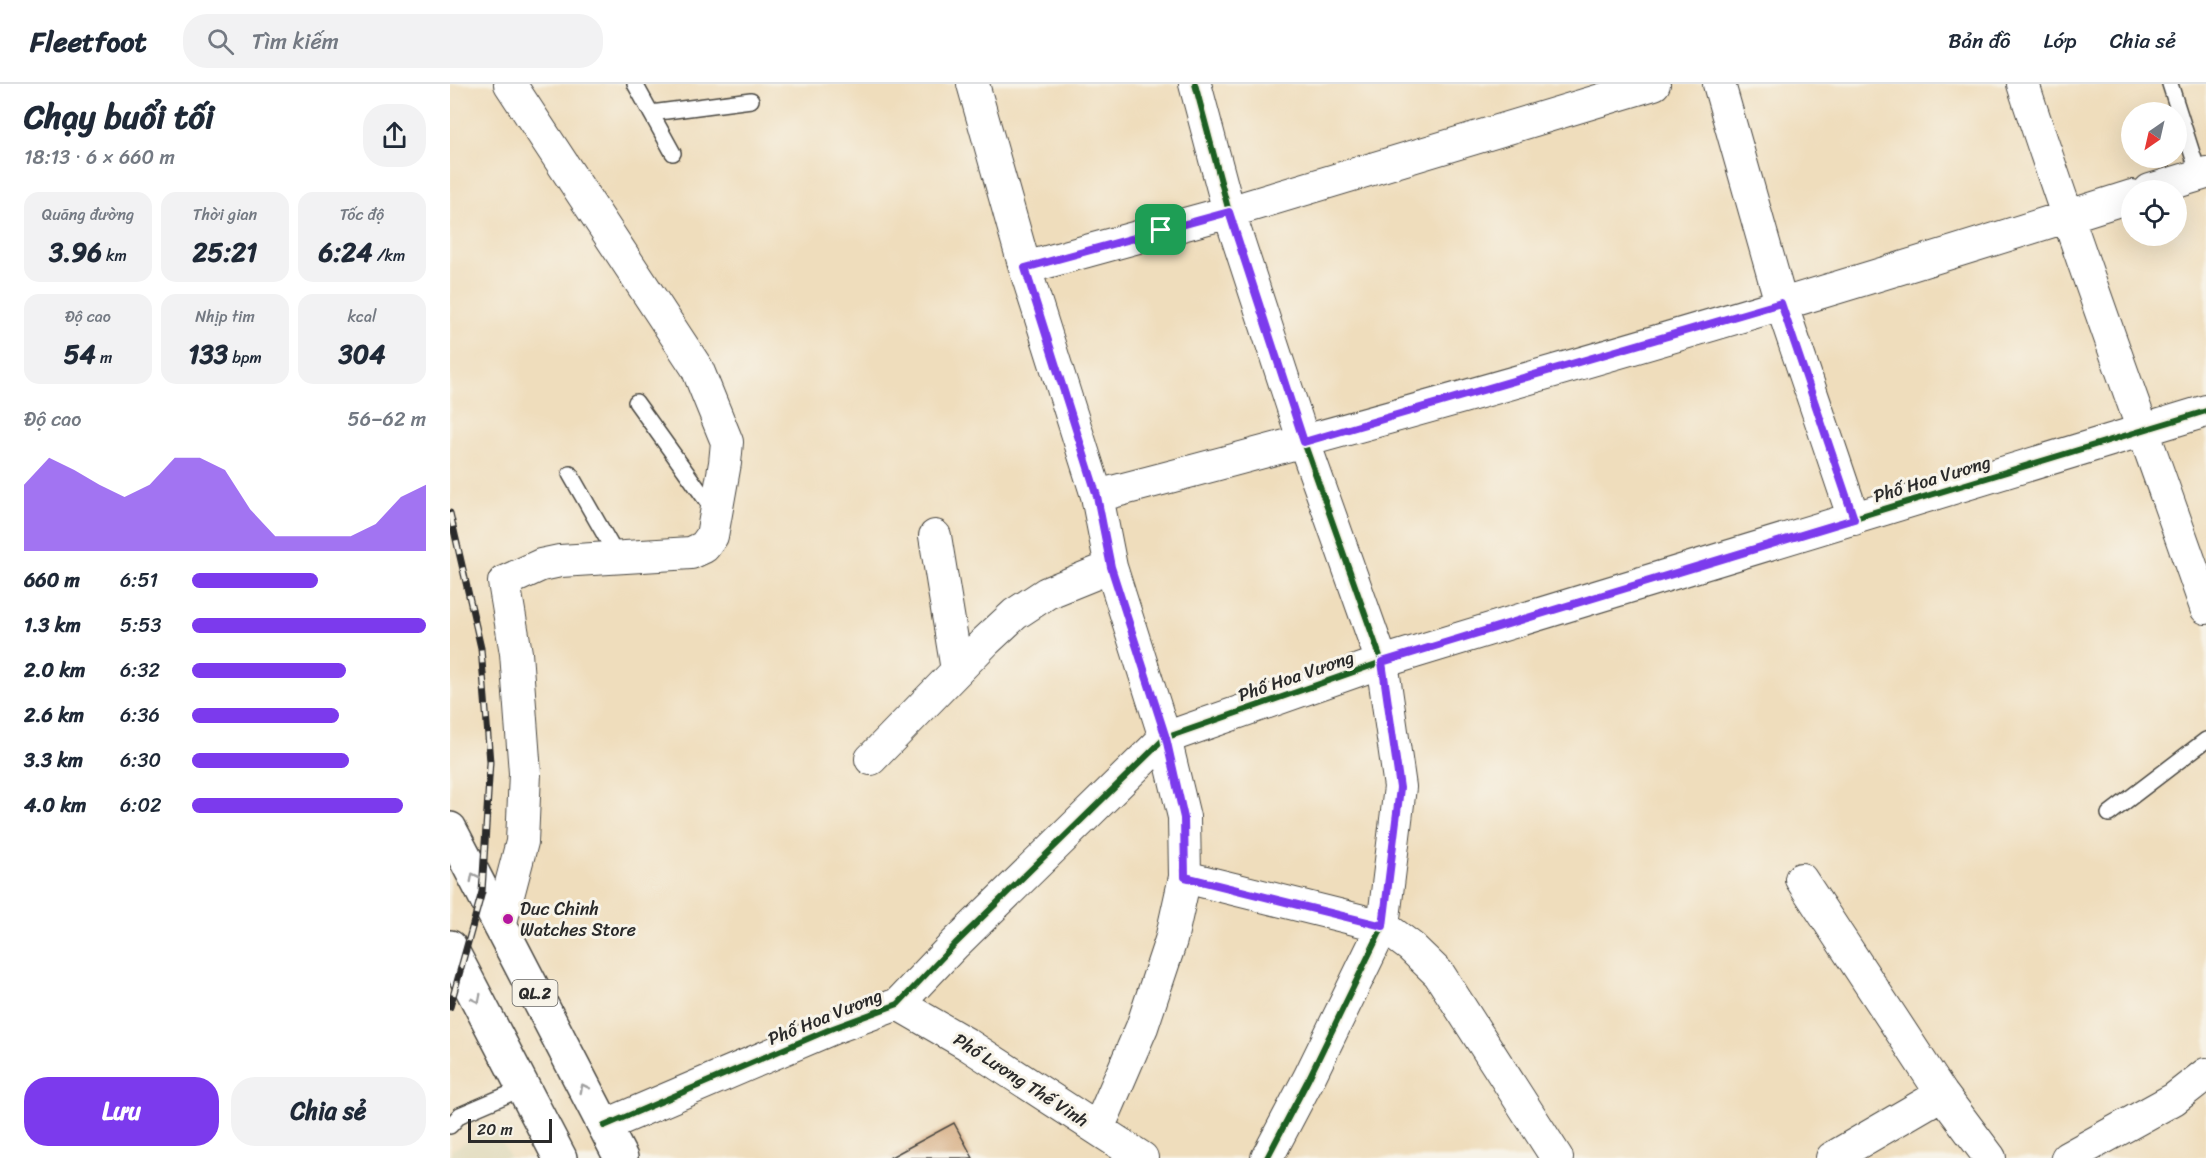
<!DOCTYPE html>
<html lang="vi">
<head>
<meta charset="utf-8">
<style>
	body { margin:0; font-family:Sriracha,sans-serif; background:#f2f2f3; color:#1f2937; height:100vh; display:flex; flex-direction:column; font-size:22px; white-space:nowrap }
	* { box-sizing:border-box; margin:0 }
	p { font-size:20px; color:#747a83 }
	.icon { flex:none; width:33px; height:33px; fill:none; stroke:currentColor; stroke-width:2; stroke-linecap:round; stroke-linejoin:round }
	.map { position:relative; flex:1; overflow:hidden }
	.sheet { display:flex; flex-direction:column; background:#fff; width:450px }
	.sheet>* { flex:none }
	.needle { width:39px; rotate:214deg }
	.tools { position:absolute; left:1671px; top:18px; display:grid; gap:12px }
	.tools a { display:grid; place-items:center; width:66px; height:66px; border-radius:50%; background:#fff; box-shadow:0 6px 24px #0002; font-size:30px }
	.scale { position:absolute; left:18px; bottom:15px; width:84px; box-sizing:border-box; padding-left:6px; border:3px solid #2b2b2b; border-top:0; font-size:16px; line-height:21px; white-space:nowrap; color:#2b2b2b; -webkit-text-stroke:4px #f7f3e8; paint-order:stroke }
	.pin { position:absolute; display:grid; place-items:center; width:51px; height:51px; color:#fff; margin:-26px; border-radius:12px; box-shadow:0 3px 9px #0006 }
	.round { display:grid; place-items:center; flex:none; width:63px; height:63px; border-radius:24px; background:#f2f2f3 }
	.head { display:flex; align-items:center; justify-content:space-between; height:102px; padding:0 24px }
	h1 { font-size:33px; font-weight:800; line-height:45px }
	.figures { display:grid; grid-template-columns:repeat(3,1fr); gap:9px; height:102px; padding:6px 24px }
	.figures div { display:grid; align-content:center; border-radius:15px; background:#f2f2f3; text-align:center }
	.figures b { font-size:26px; font-weight:800 }
	.figures small { font-size:16px; font-weight:400 }
	.figures p { font-size:16px }
	.chart { height:168px; padding:12px 24px }
	.chart p { display:flex; justify-content:space-between }
	.chart svg { width:100%; height:108px; margin-top:6px; fill:#7c3aed; opacity:.7 }
	.action { display:flex; gap:12px; margin-top:auto; padding:12px 24px }
	.action a { flex:1; height:69px; border-radius:24px; background:#7c3aed; color:#fff; font-size:24px; font-weight:800; line-height:69px; text-align:center }
	.action a+a { background:#f2f2f3; color:#1f2937 }
	ul { padding:0 24px; list-style:none; font-size:20px }
	li { display:grid; grid-template-columns:96px 72px 1fr; align-items:center; height:45px }
	li i { height:15px; border-radius:8px; background:#7c3aed }
	header { display:flex; align-items:center; gap:36px; box-sizing:border-box; height:84px; padding:0 30px; background:#fff; border-bottom:2px solid #e0e1e3 }
	header strong { font-size:28px }
	nav { display:flex; gap:33px; margin-inline-start:auto; font-size:21px }
	.search { width:420px; height:54px; background:#f2f2f3; display:flex; align-items:center; gap:15px; box-sizing:border-box; padding:0 21px; border-radius:24px; color:#747a83; font-size:22px }
	main { display:flex; flex:1; min-height:0 }
	.map>svg:first-child { display:block }
	.built { fill:#ded8b7 }
	.building { fill:#d0a071 }
	.lines { fill:none; stroke-linecap:round; stroke-linejoin:round }
	.lane-casing { stroke:#484641; stroke-width:18 }
	.street-casing { stroke:#484641; stroke-width:34 }
	.primary-casing { stroke:#484641; stroke-width:36 }
	.lane { stroke:#fff; stroke-width:15 }
	.street { stroke:#fff; stroke-width:32 }
	.primary { stroke:#fff; stroke-width:33 }
	.rail-casing { stroke:#2b2b2b; stroke-width:7 }
	.rail { stroke:#f7f3e8; stroke-width:4.5; stroke-dasharray:14; stroke-linecap:butt }
	.cycleway-casing { stroke:#f7f3e8; stroke-width:10 }
	.cycleway { stroke:#1b5e20; stroke-width:6 }
	.oneway { stroke:#a0a0a0 }
	.route-casing { stroke:#fff; stroke-width:12 }
	.route { stroke:#7c3aed; stroke-width:8 }
	.poi-dot { fill:#b5179e; stroke:#f7f3e8; stroke-width:2 }
	.labels { text-anchor:middle; stroke-width:6; stroke-linejoin:round; paint-order:stroke }
	.shield { fill:#f7f3e8; stroke:#686764; stroke-width:1.5 }
	.shield-label { font-size:16px; font-weight:bold; fill:#2b2b2b }
	.street-label { font-size:18px; fill:#2b2b2b; stroke:#f7f3e8 }
	.poi-label { font-size:18px; fill:#2b2b2b; stroke:#f7f3e8; text-anchor:start }
</style>
</head>
<body>
<header>
<strong>Fleetfoot</strong>
<div class="search"><svg class="icon" aria-label="search" viewBox="0 0 24 24"><circle cx="10" cy="10" r="6"/><path d="M15 15l6 6"/></svg>Tìm kiếm</div>
<nav><a>Bản đồ</a><a>Lớp</a><a>Chia sẻ</a></nav>
</header>
<main>
<section class="sheet">
<div class="head"><div><h1>Chạy buổi tối</h1><p>18:13 · 6 × 660 m</p></div><a class="round"><svg class="icon" aria-label="share" viewBox="0 0 24 24"><path d="M12 15V3M7 8l5-5 5 5M5 13v7h14v-7"/></svg></a></div>
<div class="figures">
<div><p>Quãng đường</p><b>3.96<small> km</small></b></div>
<div><p>Thời gian</p><b>25:21</b></div>
<div><p>Tốc độ</p><b>6:24<small> /km</small></b></div>
</div>
<div class="figures">
<div><p>Độ cao</p><b>54<small> m</small></b></div>
<div><p>Nhịp tim</p><b>133<small> bpm</small></b></div>
<div><p>kcal</p><b>304</b></div>
</div>
<div class="chart"><p><span>Độ cao</span>56–62 m</p>
<svg viewBox="0 0 160 44" preserveAspectRatio="none"><path d="M0 44V17L10 6L20 11L30 17L40 22L50 17L60 6L70 6L80 11L90 27L100 38L110 38L120 38L130 38L140 33L150 22L160 17V44z"/></svg>
</div>
<ul>
<li><b>660 m</b>6:51<i style="width:54%"></i></li>
<li><b>1.3 km</b>5:53<i style="width:100%"></i></li>
<li><b>2.0 km</b>6:32<i style="width:66%"></i></li>
<li><b>2.6 km</b>6:36<i style="width:63%"></i></li>
<li><b>3.3 km</b>6:30<i style="width:67%"></i></li>
<li><b>4.0 km</b>6:02<i style="width:90%"></i></li>
</ul>
<div class="action"><a>Lưu</a><a>Chia sẻ</a></div>
</section>
<div class="map">
<svg width="1756" height="1074" viewBox="0 0 1756 1074">
	<rect width="100%" height="100%" fill="#f7f3e8"/>
	<filter id="ink" filterUnits="userSpaceOnUse"><feTurbulence type="fractalNoise" baseFrequency=".0167" numOctaves="2"/><feDisplacementMap in="SourceGraphic" scale="12" xChannelSelector="R" yChannelSelector="G"/><feConvolveMatrix kernelMatrix="1 2 1 2 8 2 1 2 1" color-interpolation-filters="sRGB"/></filter>
	<filter id="wash" filterUnits="userSpaceOnUse"><feTurbulence type="fractalNoise" baseFrequency=".008" numOctaves="4" result="noise"/><feDisplacementMap in="SourceGraphic" scale="24" xChannelSelector="R" yChannelSelector="G"/><feGaussianBlur stdDeviation="1.35" result="paint"/><feColorMatrix in="noise" values="0 0 0 0 0 0 0 0 0 0 0 0 0 0 0 0 0 1.4 0 .05"/><feComposite in="paint" operator="in"/></filter>
	<g filter="url(#wash)">
		<rect width="100%" height="100%" fill="#efddbc"/>
		<!-- built -->
		<path class="built" d="M44,1043L60,1074H0L2,1066Z"/>
		<g id="blocks">
			<!-- building -->
			<path class="building" d="M504,1039L523,1074H439Z"/>
		</g>
	</g>
	<g filter="url(#ink)">
		<use href="#blocks" fill-opacity="0" stroke="#484641" stroke-width="1.5"/>
		<g class="lines">
			<!-- lane casing -->
			<g class="lane-casing">
				<path id="lane" d="M185,0L223,69
					M1720,0L1749,91
					M201,29L301,16
					M186,318L264,427
					M120,390L168,474
					M1659,730L1756,656
					M0,1042L10,1031L73,1004"/>
			</g>
			<!-- street casing -->
			<g class="street-casing">
				<path id="street" d="M523,0L575,184L647,412L661,483L715,654L734,733L735,793L721,856L692,943L648,1045
					M745,0L779,128L854,358L932,578L950,703L933,842L859,994L817,1074
					M1269,0L1331,219L1404,435
					M1573,0C1630,176 1695,349 1756,524
					M1700,106L1756,89
					M575,184L779,128L1204,0
					M647,412C994,322 1339,221 1682,112
					M485,452L507,586
					M421,675L536,557L565,530L597,509L661,483
					M735,793L933,842L961,863L989,890L1107,1074
					M1351,795L1492,1010L1540,1074
					M50,842L72,758L75,689L66,569L54,498L91,481L110,477L241,469L254,463L262,452L275,379L277,358L247,284L60,0
					M448,920L517,960L692,1074
					M154,1042L383,944L448,920L505,860L715,654L932,578L1756,327
					M1382,1074L1492,1010
					M1617,1074L1724,1015L1756,990"/>
			</g>
			<!-- primary casing -->
			<g class="primary-casing">
				<path id="primary" d="M0,745L171,1074
					M0,863L110,1074"/>
			</g>
			<!-- lane -->
			<use href="#lane" class="lane"/>
			<!-- street -->
			<use href="#street" class="street"/>
			<!-- primary -->
			<use href="#primary" class="primary"/>
			<!-- rail casing -->
			<g class="rail-casing">
				<path id="rail" d="M0,429L31,564L40,678L32,808L0,923"/>
			</g>
			<!-- rail -->
			<use href="#rail" class="rail"/>
			<!-- cycleway casing -->
			<g class="cycleway-casing">
				<path id="cycleway" d="M745,0L779,128L854,358L932,578L950,703L933,842L859,994L817,1074
					M154,1042L383,944L448,920L505,860L715,654L932,578L1756,327"/>
			</g>
			<!-- cycleway -->
			<use href="#cycleway" class="cycleway"/>
		</g>
		<!-- one-way arrows -->
		<defs><path id="oneway-chevron" d="M-2-3.5L2.5 0L-2 3.5" fill="none" stroke-width="1.6" stroke-linecap="round" stroke-linejoin="round" transform="scale(1.5)"/></defs>
		<g class="oneway">
			<use href="#oneway-chevron" transform="translate(24 793) rotate(-117)"/>
			<use href="#oneway-chevron" transform="translate(27 915) rotate(63)"/>
			<use href="#oneway-chevron" transform="translate(134 1004) rotate(-117)"/>
		</g>
	</g>
	<g class="lines" filter="url(#ink)">
		<!-- route casing -->
		<g class="route-casing">
			<path id="route" d="M779,128L854,358L1331,219L1404,435L932,578L950,704L933,842L735,793L734,734L716,654L661,483L647,412L575,184Z"/>
		</g>
		<!-- route -->
		<use href="#route" class="route"/>
	</g>
	<!-- markers -->
	<circle class="poi-dot" cx="58" cy="835" r="6"/>
	<g class="labels">
		<!-- shield labels -->
		<rect class="shield" x="62.5" y="896" width="45" height="26" rx="4.5"/>
		<g class="shield-label">
			<text x="85" y="915">QL.2</text>
		</g>
		<!-- street labels -->
		<g class="street-label">
			<text transform="translate(1482 395) rotate(-17)" y="6">Phố Hoa Vương</text>
			<text transform="translate(846 592) rotate(-19)" y="6">Phố Hoa Vương</text>
			<text transform="translate(375 933) rotate(-22)" y="6">Phố Hoa Vương</text>
			<text transform="translate(571 996) rotate(33)" y="6">Phố Lương Thế Vinh</text>
		</g>
		<!-- poi labels -->
		<g class="poi-label">
			<text x="70" y="831">Duc Chinh<tspan x="70" dy="21">Watches Store</tspan></text>
		</g>
	</g>
</svg>
<div class="tools">
<a><svg class="needle" viewBox="-14 -14 28 28"><path d="M0-13l5 13h-10z" fill="#e53935"/><path d="M0 13l5-13h-10z" fill="#747a83"/></svg></a>
<a><svg class="icon" aria-label="locate" viewBox="0 0 24 24"><circle cx="12" cy="12" r="6"/><path d="M12 2v4M12 18v4M2 12h4M18 12h4"/></svg></a>
</div>
<div class="scale">20 m</div>
<div class="pin" style="left:711px;top:146px;background:#1e9e55"><svg class="icon" aria-label="arrive" viewBox="0 0 24 24"><path d="M6 21V4h12l-3 4 3 4H6"/></svg></div>
</div>
</main>
</body>
</html>
